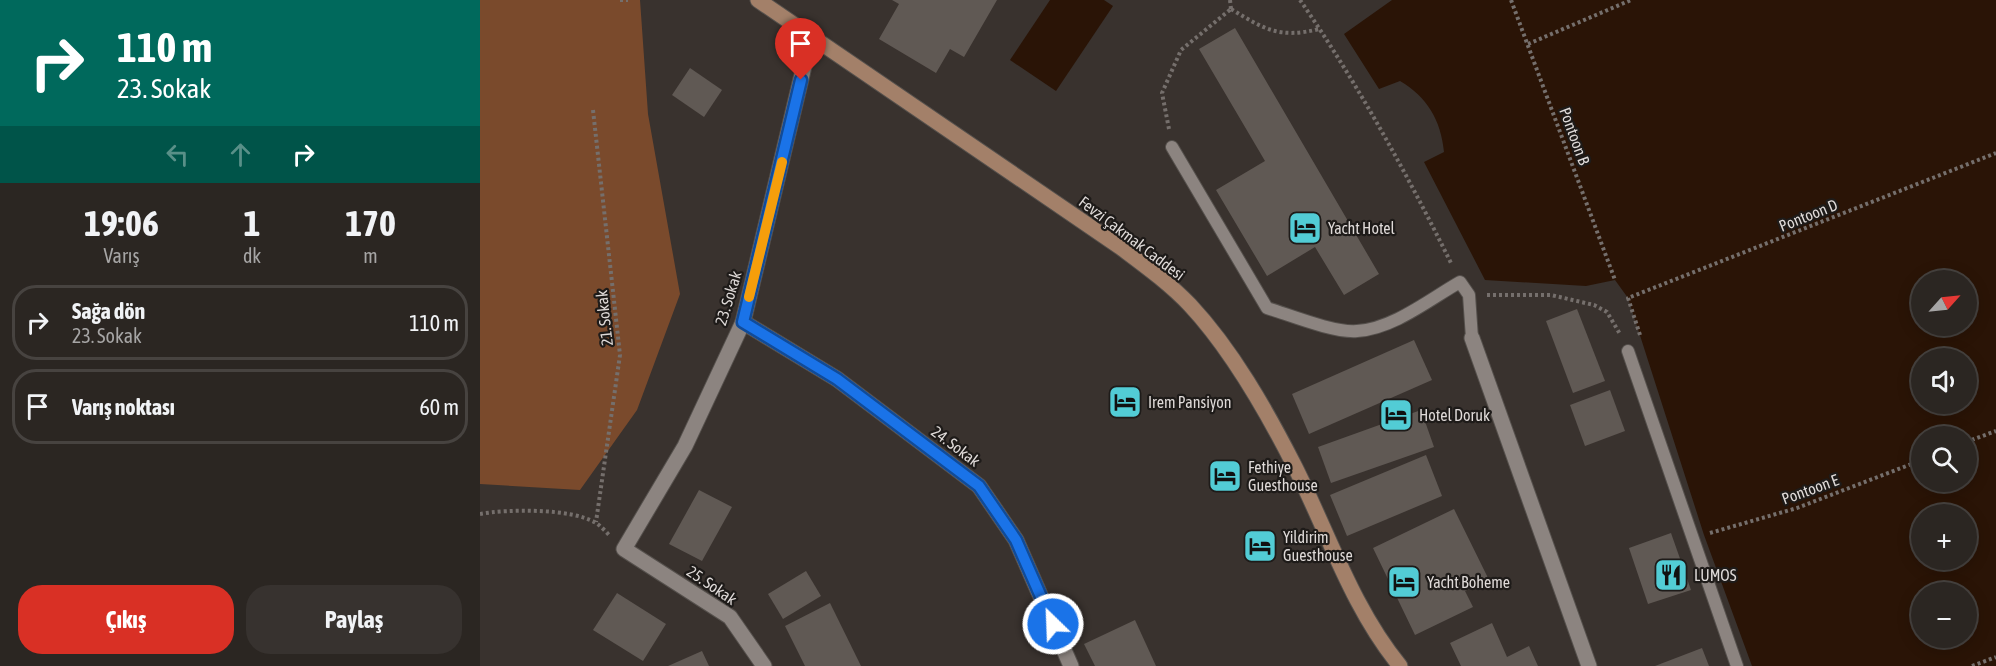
<!DOCTYPE html>
<html lang="tr">
<meta charset="utf-8">
<style>
body{margin:0;font-family:"Asap Condensed",sans-serif;background:#37322f;color:#f1f3f6;height:100vh;display:flex;flex-direction:column;font-size:22px;white-space:nowrap}
*{box-sizing:border-box;margin:0}
p{font-size:20px;color:#a6a5a5}
.icon{flex:none;width:33px;height:33px;fill:none;stroke:currentColor;stroke-width:2;stroke-linecap:round;stroke-linejoin:round}
.map{position:relative;flex:1;overflow:hidden}
.side{display:flex;flex-direction:column;background:#2b2622;width:480px}
.side>*{flex:none}
.guide{background:#00695c;color:#fff;overflow:hidden}
.needle{width:39px;rotate:63deg}
.fabs{position:absolute;left:1431px;top:270px;display:grid;gap:12px}
.fabs a{display:grid;place-items:center;width:66px;height:66px;border-radius:50%;background:#2b2622;box-shadow:0 3px 15px #0003,0 0 0 2px #474340;font-size:30px}
.pin{position:absolute;display:grid;place-items:center;width:51px;height:51px;color:#fff;margin:-62px -26px;border-radius:50% 50% 50% 0;rotate:-45deg;box-shadow:0 0 6px #0007}
.pin .icon{rotate:45deg}
.me{position:absolute;width:66px;margin:-33px;rotate:336deg;stroke-linejoin:round;filter:drop-shadow(0 0 4px #0008)}
.turn{display:flex;align-items:center;gap:21px;height:126px;padding:0 18px;font-size:27px}
.turn .icon{width:78px;height:78px;stroke-width:2.5}
.turn b{display:block;font-size:42px;line-height:51px}
.lanes{display:flex;align-items:center;height:57px;padding:0 18px;background:#0003;justify-content:center;gap:30px;direction:ltr}
.lanes .off{opacity:.35}
.eta{display:flex;justify-content:space-evenly;align-items:center;height:102px;text-align:center}
.eta b{font-size:36px;font-weight:700;line-height:42px}
.action{display:flex;gap:12px;margin-top:auto;padding:12px 18px}
.action a{flex:1;height:69px;border-radius:24px;background:#d93025;color:#fff;font-size:24px;font-weight:700;line-height:69px;text-align:center}
.action a+a{background:#37322f;color:#f1f3f6}
ul{padding:0;list-style:none}
li{display:flex;align-items:center;gap:18px;height:75px;margin:0 12px 9px;padding:0 6px;border:3px solid #474340;border-radius:24px}
li div{flex:1}
li b{display:block;font-size:22px}
li em{font-style:normal}
main{display:flex;flex:1;min-height:0}
.map>svg:first-child{display:block}
.green{fill:#7a4a2c}
.water{fill:#2a1406;fill-rule:evenodd}
.building{fill:#605954}
.lines{fill:none;stroke-linecap:round;stroke-linejoin:round}
.lane-casing{stroke:#55504c;stroke-width:14}
.street-casing{stroke:#55504c;stroke-width:17}
.secondary-casing{stroke:#55504c;stroke-width:17}
.path{stroke:#756f6c;stroke-width:4;stroke-dasharray:3 3;stroke-linecap:butt}
.lane{stroke:#8c8480;stroke-width:12}
.street{stroke:#8c8480;stroke-width:15}
.secondary{stroke:#a38069;stroke-width:15}
.route-casing{stroke:#114b97;stroke-width:15}
.route{stroke:#1a73e8;stroke-width:10}
.slow{stroke:#f59e0b;stroke-width:10}
.labels{text-anchor:middle;dominant-baseline:central;stroke-width:4.5;stroke-linejoin:round;paint-order:stroke}
.street-label{font-size:16px;fill:#dfdad8;stroke:#1e1b19}
.poi-label{font-size:16px;fill:#dfdad8;stroke:#1e1b19;text-anchor:start}
</style>
<main>
<section class="side">
<div class="guide">
<div class="turn"><svg class="icon" aria-label="right" viewBox="0 0 24 24"><path d="M7 20v-9h11M14 6l5 5-5 5"/></svg><div><b>110 m</b>23. Sokak</div></div>
<div class="lanes"><svg class="icon off" aria-label="left" viewBox="0 0 24 24"><path d="M17 20v-9H6M10 6l-5 5 5 5"/></svg><svg class="icon off" aria-label="ahead" viewBox="0 0 24 24"><path d="M12 20V5M6 11l6-6 6 6"/></svg><svg class="icon" aria-label="right" viewBox="0 0 24 24"><path d="M7 20v-9h11M14 6l5 5-5 5"/></svg></div>
</div>
<div class="eta">
<div><b>19:06</b><p>Varış</p></div>
<div><b>1</b><p>dk</p></div>
<div><b>170</b><p>m</p></div>
</div>
<ul>
<li><svg class="icon" aria-label="right" viewBox="0 0 24 24"><path d="M7 20v-9h11M14 6l5 5-5 5"/></svg><div><b>Sağa dön</b><p>23. Sokak</p></div><em>110 m</em></li>
<li><svg class="icon" aria-label="arrive" viewBox="0 0 24 24"><path d="M6 21V4h12l-3 4 3 4H6"/></svg><div><b>Varış noktası</b></div><em>60 m</em></li>
</ul>
<div class="action"><a>Çıkış</a><a>Paylaş</a></div>
</section>
<div class="map">
<svg width="1516" height="666" viewBox="0 0 1516 666">
<rect width="100%" height="100%" fill="#39322e"/>
<polygon class="green" points="0,0 160,0 168,114 200,294 157,410 100,490 0,484"/>
<g class="water">
<polygon points="570,0 624,0 633,6 576,91 530,60"/>
<path d="M912,0H1516V666H1272L1224,535L1148,298L1135,280L1106,286L1005,280L944,162L964,152C961,120 947,97 920,81L899,89L864,34ZM1442,280H1486V326H1442ZM1442,358H1486V404H1442ZM1486,436V482H1442V436ZM1442,514H1486V560H1442ZM1442,592H1486V638H1442Z"/>
</g>
<g class="building">
<polygon points="412,0 517,0 484,57 470,49 456,73 399,39 419,4"/>
<polygon points="755,28 899,274 864,295 835,247 787,276 736,190 785,161 719,49"/>
<polygon points="210,68 242,90 224,117 192,95"/>
<polygon points="1097,309 1125,381 1093,393 1066,321"/>
<polygon points="934,340 952,380 829,434 812,394"/>
<polygon points="1130,390 1145,431 1105,446 1090,405"/>
<polygon points="941,410 954,447 851,483 838,447"/>
<polygon points="946,455 962,496 867,536 850,495"/>
<polygon points="219,490 252,507 222,561 189,544"/>
<polygon points="974,509 1009,580 985,591 993,607 935,635 893,548"/>
<polygon points="1191,533 1211,590 1168,604 1149,548"/>
<polygon points="326,571 341,596 303,619 288,594"/>
<polygon points="137,593 186,624 163,661 113,630"/>
<polygon points="350,603 381,666 325,666 305,626"/>
<polygon points="655,620 676,666 615,666 604,644"/>
<polygon points="1012,623 1027,657 1049,646 1058,666 981,666 970,643"/>
<polygon points="1222,648 1229,666 1175,666"/>
<polygon points="222,651 229,666 188,666"/>
</g>
<g class="lines">
<defs>
<g id="lane">
<path d="M692,147L787,308C810,315 854,333 877,331C913,329 950,299 980,282L989,295L992,338"/>
<polyline points="1148,351 1257,666"/>
</g>
<g id="street">
<polyline points="263,322 357,379 499,486 536,540 591,666"/>
<polyline points="992,338 1109,666"/>
<polyline points="284,666 250,617 144,549 205,446 263,322 331,37"/>
</g>
<path id="secondary" d="M278,0L640,247C664,265 689,283 710,305C752,350 786,410 814,465C848,532 872,608 920,666"/>
</defs>
<use href="#lane" class="lane-casing"/>
<use href="#street" class="street-casing"/>
<use href="#secondary" class="secondary-casing"/>
<g class="path">
<polyline points="140,0 148,0"/>
<polyline points="750,0 751,9"/>
<path d="M820,0C878,84 927,174 972,265"/>
<polyline points="1031,0 1135,280"/>
<path d="M751,9C784,29 799,39 839,29"/>
<polyline points="1048,44 1151,0"/>
<polyline points="113,110 140,355 116,522"/>
<polyline points="689,129 682,93 701,50 751,9"/>
<polyline points="1007,295 1071,295 1114,305 1127,312 1140,334"/>
<polyline points="1160,335 1148,298 1516,153"/>
<polyline points="1486,442 1516,431"/>
<path d="M0,514C27,509 92,508 116,523C121,526 126,532 130,536"/>
<polyline points="1230,533 1317,508 1442,460"/>
<polyline points="1492,666 1516,657"/>
</g>
<use href="#lane" class="lane"/>
<use href="#street" class="street"/>
<use href="#secondary" class="secondary"/>
</g>
<g class="lines">
<defs>
<polyline id="route" points="321,80 263,322 357,379 499,486 536,540 573,624"/>
</defs>
<use href="#route" class="route-casing"/>
<use href="#route" class="route"/>
<polyline class="slow" points="269,297 302,162"/>
</g>
<defs>
<symbol id="hotel-square" viewBox="-11 -11 22 22"><rect x="-9" y="-9" width="18" height="18" rx="4" fill="#52ccd5" stroke="#1e1b19"/><path d="M-6-4.5h1.5V1H6V5H4.5V3h-9V5H-6ZM-4 0a1.8 1.8 0 1 1 3.6 0ZM.5 0V-2.5h3Q6-2.5 6 0Z" fill="#111"/></symbol>
<symbol id="restaurant-square" viewBox="-11 -11 22 22"><rect x="-9" y="-9" width="18" height="18" rx="4" fill="#52ccd5" stroke="#1e1b19"/><path d="M-5-6h1v4h1v-4h1v4h1v-4h1v5L-1.5 .5V6h-2V.5L-5-1ZM5-6V6H3V1.5H1.5Q1.5-4 5-6Z" fill="#111"/></symbol>
</defs>
<g fill-rule="evenodd">
<use href="#hotel-square" x="806" y="209" width="38" height="38"/>
<use href="#hotel-square" x="626" y="383" width="38" height="38"/>
<use href="#hotel-square" x="897" y="396" width="38" height="38"/>
<use href="#hotel-square" x="726" y="457" width="38" height="38"/>
<use href="#hotel-square" x="761" y="527" width="38" height="38"/>
<use href="#restaurant-square" x="1172" y="556" width="38" height="38"/>
<use href="#hotel-square" x="905" y="563" width="38" height="38"/>
</g>
<g class="labels">
<g class="street-label">
<text transform="translate(1095 136) rotate(70)">Pontoon B</text>
<text transform="translate(1328 215) rotate(-22)">Pontoon D</text>
<text transform="translate(652 238) rotate(37)">Fevzi Çakmak Caddesi</text>
<text transform="translate(248 298) rotate(-73)">23. Sokak</text>
<text transform="translate(124 318) rotate(-96)">21. Sokak</text>
<text transform="translate(476 446) rotate(37)">24. Sokak</text>
<text transform="translate(1330 489) rotate(-20)">Pontoon E</text>
<text transform="translate(232 585) rotate(34)">25. Sokak</text>
</g>
<g class="poi-label">
<text x="848" y="228">Yacht Hotel</text>
<text x="668" y="402">Irem Pansiyon</text>
<text x="939" y="415">Hotel Doruk</text>
<text x="768" y="467">Fethiye<tspan x="768" dy="18">Guesthouse</tspan></text>
<text x="803" y="537">Yildirim<tspan x="803" dy="18">Guesthouse</tspan></text>
<text x="1214" y="575">LUMOS</text>
<text x="947" y="582">Yacht Boheme</text>
</g>
</g>
</svg>
<div class="fabs">
<a><svg class="needle" viewBox="-14 -14 28 28"><path d="M0-13l5 13h-10z" fill="#e53935"/><path d="M0 13l5-13h-10z" fill="#a6a5a5"/></svg></a>
<a><svg class="icon" aria-label="sound" viewBox="0 0 24 24"><path d="M4 9h4l5-4v14l-5-4H4zM17 9q2 3 0 6"/></svg></a>
<a><svg class="icon" aria-label="search" viewBox="0 0 24 24"><circle cx="10" cy="10" r="6"/><path d="M15 15l6 6"/></svg></a>
<a>+</a>
<a>−</a>
</div>
<div class="pin" style="left:321px;top:80px;background:#d93025"><svg class="icon" aria-label="arrive" viewBox="0 0 24 24"><path d="M6 21V4h12l-3 4 3 4H6"/></svg></div>
<svg class="me" style="left:573px;top:624px" viewBox="-20 -20 40 40"><circle r="17" fill="#1a73e8" stroke="#fff" stroke-width="3"/><path d="M0-11L8 9 0 5-8 9z" fill="#fff"/></svg>
</div>
</main>
